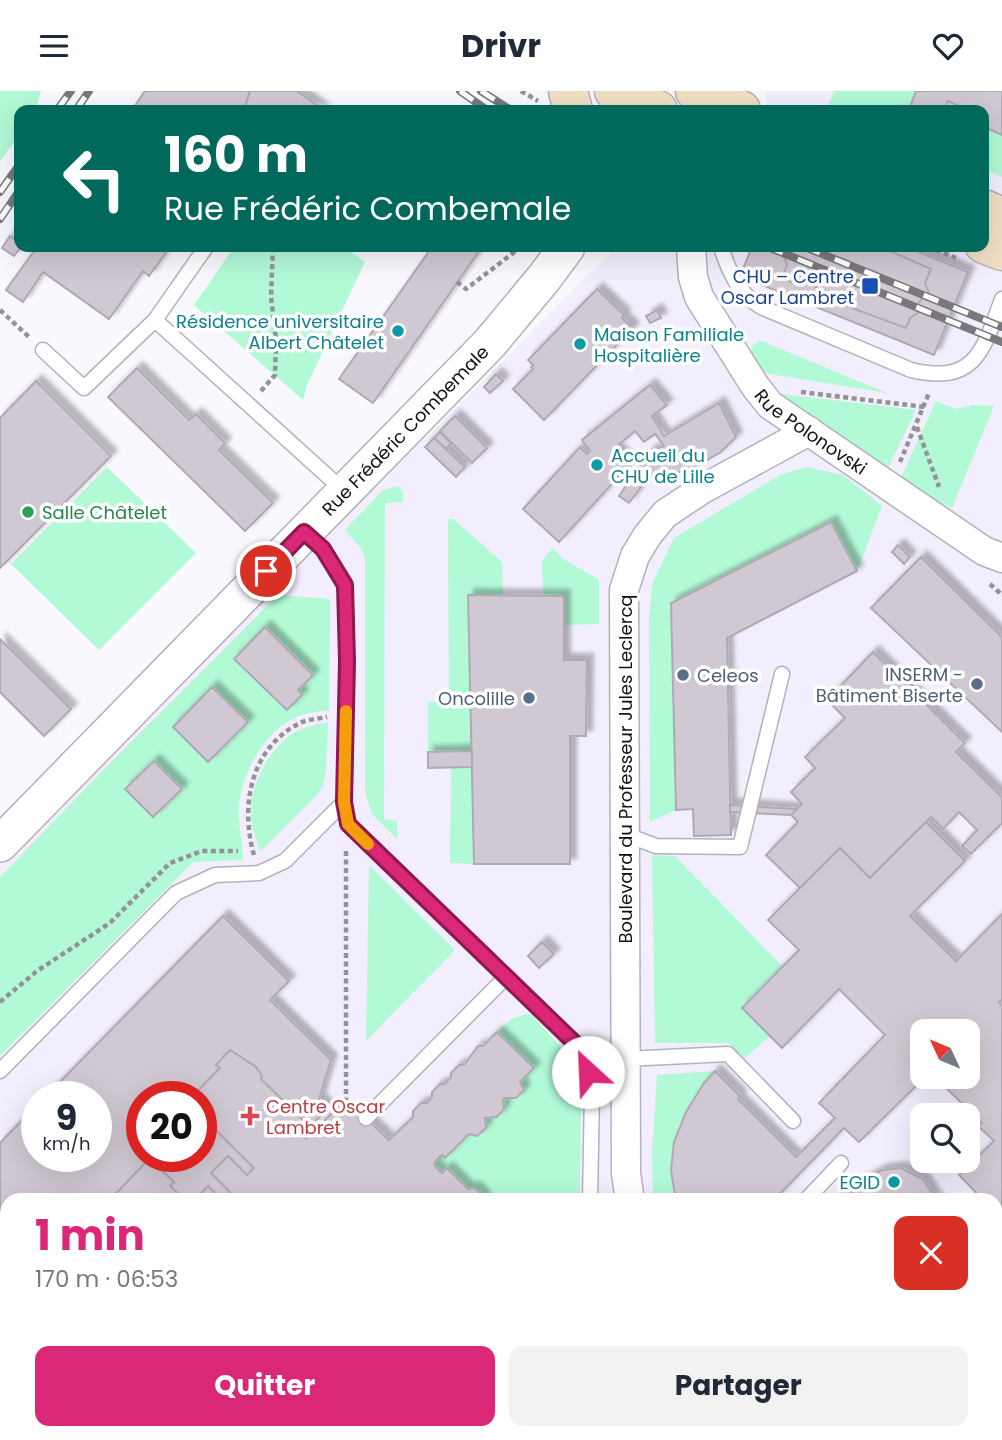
<!DOCTYPE html>
<html lang="fr">
<meta charset="utf-8">
<style>
body{margin:0;font-family:Poppins,sans-serif;background:#f2f2f3;color:#1f2937;height:100vh;display:flex;flex-direction:column;font-size:26px;white-space:nowrap}
*{box-sizing:border-box;margin:0}
p{font-size:23px;color:#747a83}
.icon{flex:none;width:38px;height:38px;fill:none;stroke:currentColor;stroke-width:2;stroke-linecap:round;stroke-linejoin:round}
.map{position:relative;flex:1;overflow:hidden}
.details{position:absolute;left:0px;top:1102px;width:1003px;height:247px;display:flex;flex-direction:column;background:#fff;border-radius:21px 21px 0 0;box-shadow:0 7px 28px #0002}
.details>*{flex:none}
.top-card{position:absolute;left:14px;top:14px;width:975px;height:147px;border-radius:14px;box-shadow:0 7px 28px #0002;background:#00695c;color:#fff;overflow:hidden}
.needle{width:46px;rotate:314deg}
.tools{position:absolute;left:910px;top:928px;display:grid;gap:14px}
.tools a{display:grid;place-items:center;width:70px;height:70px;border-radius:14px;background:#fff;box-shadow:0 7px 28px #0002;font-size:35px}
.speed{position:absolute;left:21px;top:990px;display:flex;gap:14px;font-size:35px;font-weight:700;text-align:center}
.speed>*{display:grid;place-content:center;width:91px;height:91px;border-radius:50%;background:#fff;box-shadow:0 7px 28px #0002;line-height:1}
.speed small{font-size:18px;font-weight:400}
.speed .limit{border:10px solid #d22;background:#fff;color:#111}
.pin{position:absolute;display:grid;place-items:center;width:60px;height:60px;color:#fff;margin:-30px;border:4px solid #fff;border-radius:50%;box-shadow:0 2px 7px #0007}
.me{position:absolute;width:77px;margin:-38px;rotate:335deg;stroke-linejoin:round;filter:drop-shadow(0 0 5px #0008)}
.turn{display:flex;align-items:center;gap:24px;height:147px;padding:0 35px;font-size:32px}
.turn .icon{width:91px;height:91px;stroke-width:2.5}
.turn b{display:block;font-size:49px;line-height:60px}
.round{display:grid;place-items:center;flex:none;width:74px;height:74px;border-radius:14px;background:#f2f2f3}
.overview{display:flex;align-items:center;justify-content:space-between;height:119px;padding:0 35px}
h1{font-size:42px;font-weight:700;line-height:52px;color:#db2777}
.primary-button{display:flex;gap:14px;margin-top:auto;padding:14px 35px}
.primary-button a{flex:1;height:80px;border-radius:14px;background:#db2777;color:#fff;font-size:28px;font-weight:700;line-height:80px;text-align:center}
.primary-button a+a{background:#f2f2f3;color:#1f2937}
header{display:flex;justify-content:space-between;align-items:center;height:91px;padding:0 35px;background:#fff;font-size:32px;font-weight:700}
.map>svg:first-child{display:block}
.built{fill:#f2eefd;fill-rule:evenodd}
.green{fill:#b2f9d6}
.building{fill:#d0c8d2;stroke:#b0a9b2;stroke-width:2;filter:url(#shadow)}
.lines{fill:none;stroke-linecap:round;stroke-linejoin:round}
.service-casing{stroke:#b3b1bb;stroke-width:17}
.minor-casing{stroke:#b3b1bb;stroke-width:31}
.tertiary-casing{stroke:#b3b1bb;stroke-width:38}
.secondary-casing{stroke:#b3b1bb;stroke-width:41}
.path{stroke:#939297;stroke-width:4.5;stroke-dasharray:5 3.5;stroke-linecap:butt}
.service{stroke:#fff;stroke-width:14}
.minor{stroke:#fff;stroke-width:28}
.tertiary{stroke:#fff;stroke-width:35}
.secondary{stroke:#f0dfc5;stroke-width:38}
.rail-casing{stroke:#79777d;stroke-width:8}
.rail{stroke:#fff;stroke-width:5;stroke-dasharray:16;stroke-linecap:butt}
.route-casing{stroke:#8e194d;stroke-width:18}
.route{stroke:#db2777;stroke-width:12}
.slow{stroke:#f59e0b;stroke-width:12}
.transit-dot{fill:#1a4fb4;stroke:#fff;stroke-width:2.5}
.culture-dot{fill:#0f9aa8;stroke:#fff;stroke-width:2.5}
.leisure-dot{fill:#2e9e5b;stroke:#fff;stroke-width:2.5}
.service-dot{fill:#5c6f8a;stroke:#fff;stroke-width:2.5}
.health-dot{fill:#e0444e;stroke:#fff;stroke-width:2.5}
.labels{text-anchor:middle;dominant-baseline:central;stroke-width:7;stroke-linejoin:round;paint-order:stroke}
.transit-label{font-size:18px;fill:#164399;stroke:#fff;text-anchor:end}
.culture-label{font-size:18px;fill:#0d838f;stroke:#fff;text-anchor:end}
.street-label{font-size:18px;fill:#121115;stroke:#fff}
.leisure-label{font-size:18px;fill:#27864d;stroke:#fff;text-anchor:start}
.service-label{font-size:18px;fill:#4e5e75;stroke:#fff;text-anchor:end}
.health-label{font-size:18px;fill:#be3a42;stroke:#fff;text-anchor:start}
</style>
<header><svg class="icon" aria-label="menu" viewBox="0 0 24 24"><path d="M4 6h16M4 12h16M4 18h16"/></svg>Drivr<svg class="icon" aria-label="heart" viewBox="0 0 24 24"><path d="M12 20l-8-8c-3-5 5-10 8-4 3-6 11-1 8 4z"/></svg></header>
<div class="map">
<svg width="1002" height="1349" viewBox="0 0 1002 1349">
<defs>
<filter id="shadow"><feDropShadow dx="6" dy="-6" stdDeviation="2" flood-color="#0004"/></filter>
</defs>
<rect width="100%" height="100%" fill="#faf8ff"/>
<path class="built" d="M765,0H1002V1349H0V753L344,400L425,348L616,156H984V19H768ZM922,940H968V985H922ZM37,1006H96V1066H37ZM142,1006H201V1066H142ZM922,1024H968V1069H922ZM7,1110H996V1342H7Z"/>
<g class="green">
<polygon points="0,0 41,0 36,19 19,19 19,44 0,71"/>
<polygon points="834,0 916,0 909,19 839,19 828,15"/>
<polygon points="984,36 1002,44 1002,86 984,78"/>
<polygon points="234,156 344,156 365,171 307,294 303,309 194,214"/>
<polygon points="759,249 887,302 758,281 749,267 753,254"/>
<polygon points="774,302 916,319 886,381"/>
<polygon points="936,310 956,318 972,314 994,315 952,417 899,391"/>
<polygon points="107,376 196,462 99,559 11,473"/>
<polygon points="806,376 843,384 882,415 857,480 831,431 671,512 676,719 650,731 649,524 653,491 674,447 780,384"/>
<polygon points="398,395 403,401 403,411 385,412 384,728 397,730 397,748 372,723 365,701 365,468 361,457 345,439 383,399"/>
<polygon points="448,428 453,428 502,471 503,504 472,660 428,661 428,611 449,611"/>
<polygon points="553,457 562,467 599,489 599,533 564,534 564,505 543,505 542,470"/>
<path d="M278,504L330,508L329,619C319,621 306,621 297,626C265,640 243,679 239,714C237,733 243,750 243,769L193,771L0,965V786L113,669Z"/>
<path d="M328,631L326,679L323,695L316,705L260,761C257,752 254,743 252,734C247,703 263,666 288,646C299,637 314,634 328,631Z"/>
<polygon points="472,676 474,773 450,772 451,677"/>
<polygon points="652,764 675,765 783,876 742,917 770,945 745,967 728,952 655,952"/>
<polygon points="369,774 455,859 366,950"/>
<polygon points="526,923 532,924 567,963 581,1007 580,1109 484,1109 475,1097 468,1098 448,1077 442,1082 435,1075 435,1071 442,1064 445,1067 469,1043 478,1045 486,1037 485,1027 497,1026 504,1018 503,1009 516,1007 524,999 520,991 534,977 497,941 511,928"/>
<path d="M715,980C691,1005 668,1045 671,1082C672,1091 674,1100 676,1109L653,1110L652,1061L657,984Z"/>
<polygon points="550,1342 561,1346 567,1342 600,1342 593,1349 543,1349"/>
</g>
<g class="building">
<polygon points="145,0 250,0 244,19 132,19"/>
<polygon points="250,0 297,0 323,19 244,19"/>
<polygon points="916,0 1002,0 1002,44 984,36 984,19 967,19 948,10 944,19 909,19"/>
<polygon points="10,145 19,152 21,156 14,165 2,157"/>
<polygon points="37,156 170,156 149,185 143,180 109,228 43,181 23,211 6,199"/>
<polygon points="432,156 482,156 373,312 339,288"/>
<polygon points="752,156 906,156 968,181 934,264 740,185"/>
<polygon points="787,156 881,156 931,178 925,192 930,205 921,202 923,206 917,214 926,217 910,227 906,237 838,212 840,206 799,189 796,193 782,187 787,174 782,160 790,163 786,158"/>
<polygon points="597,198 624,224 622,227 633,237 544,329 513,298 533,278 531,276 533,274 528,269"/>
<polygon points="657,219 661,227 650,232 646,225"/>
<polygon points="137,277 189,329 196,323 225,352 219,359 273,412 245,440 108,306"/>
<polygon points="496,283 503,290 490,302 484,296"/>
<polygon points="36,290 111,365 0,477 0,327"/>
<polygon points="650,294 667,314 652,325 664,345 719,312 736,346 721,361 695,376 676,382 650,384 629,412 619,405 652,358 655,361 664,355 655,343 644,351 635,340 615,357 631,372 559,451 523,418 580,356 587,363 590,360 582,349"/>
<polygon points="455,325 487,357 472,372 440,340"/>
<polygon points="440,341 451,352 446,358 434,347"/>
<polygon points="434,347 465,376 456,386 425,356"/>
<polygon points="831,431 857,480 727,547 731,744 694,745 693,718 676,719 671,512"/>
<polygon points="898,454 910,466 904,473 892,461"/>
<polygon points="921,466 1002,546 1002,641 871,517"/>
<polygon points="468,504 564,505 564,569 587,569 586,645 570,645 570,773 474,773"/>
<polygon points="265,536 313,584 298,599 302,604 287,619 234,568"/>
<polygon points="0,548 71,618 44,645 0,601"/>
<polygon points="873,561 965,652 956,661 1002,706 1002,732 971,763 962,755 977,739 959,721 943,738 931,726 870,787 840,757 800,797 766,764 798,731 791,724 802,713 791,701 815,677 805,666 845,627 827,609"/>
<polygon points="212,596 248,631 208,671 173,636"/>
<polygon points="472,660 472,676 428,677 428,661"/>
<polygon points="154,670 182,698 153,726 125,698"/>
<polygon points="730,714 797,718 791,724 730,721"/>
<polygon points="926,731 965,770 910,825 956,870 1002,823 1002,908 999,911 1002,915 1002,1128 996,1122 996,1110 984,1110 959,1084 994,1050 978,1035 982,1032 940,991 937,994 927,985 968,985 968,940 922,940 922,985 926,985 859,1051 844,1037 773,1110 676,1110 671,1079 674,1051 686,1021 704,992 715,980 740,1005 738,1008 796,1066 835,1027 819,1012 885,944 839,898 782,957 742,917 799,859 768,829 840,757 870,787"/>
<polygon points="223,825 289,890 270,909 331,969 319,1008 328,1017 310,1036 261,988 256,976 230,959 216,974 220,977 192,1006 142,1006 142,1066 201,1066 201,1031 214,1037 254,1077 247,1084 228,1065 211,1082 230,1101 222,1109 208,1095 194,1110 186,1110 170,1095 174,1091 149,1068 109,1110 7,1110 7,1165 0,1158 0,1052 37,1014 37,1066 96,1066 96,1006 45,1006"/>
<polygon points="542,851 554,863 539,877 528,865"/>
<polygon points="497,941 534,977 520,991 524,999 516,1007 505,1007 503,1009 504,1018 497,1026 485,1027 486,1037 477,1045 469,1043 445,1067 442,1064 435,1071 435,1075 442,1082 447,1077 468,1098 475,1097 484,1106 484,1110 407,1110 403,1105 398,1110 194,1110 208,1095 222,1109 230,1101 211,1082 228,1065 247,1084 254,1077 214,1037 201,1031 201,1006 192,1006 220,977 216,974 230,959 256,976 262,985 261,988 310,1036 302,1044 306,1048 333,1021 360,1021 389,1049 413,1026 413,1020 421,1012 427,1012 432,1006 432,1001 440,993 445,993 451,986 451,982 459,974 464,974 478,955 483,955"/>
<polygon points="149,1068 174,1091 170,1095 186,1110 109,1110"/>
<polygon points="901,1077 923,1088 937,1110 834,1110 845,1099 852,1106 856,1097 865,1088 882,1079"/>
<polygon points="1002,1149 1002,1349 846,1349 846,1344 849,1344 850,1342 996,1342 996,1155"/>
<polygon points="7,1250 7,1342 171,1342 165,1349 0,1349 0,1258"/>
<polygon points="185,1342 484,1342 477,1349 179,1349"/>
<polygon points="501,1342 512,1342 519,1349 494,1349"/>
</g>
<g class="lines">
<defs>
<g id="service">
<polyline points="206,156 155,229 344,400"/>
<path d="M721,156C729,181 738,202 761,216L911,279C974,294 983,261 1002,208"/>
<polyline points="43,259 84,297 155,229"/>
<polyline points="344,711 348,733 506,886 366,1027"/>
<polyline points="624,743 656,755 740,756 782,583"/>
<polyline points="506,886 584,961 592,1001 590,1110"/>
<polyline points="625,968 728,963 793,1030"/>
<polyline points="0,980 176,802 215,784 259,782 285,770 344,711 347,570 345,494 323,458 304,441"/>
<polyline points="805,1110 841,1072"/>
</g>
<g id="minor">
<path id="s1" d="M691,156L693,186L699,206L755,295L770,314L984,460L1002,467"/>
<polyline points="630,1110 626,1082 624,499 635,465 647,445 665,423 701,399 809,340"/>
<polyline points="730,1342 733,1349"/>
</g>
<g id="tertiary">
<path id="s2" d="M0,753L490,252L544,187L567,156"/>
</g>
<g id="secondary">
<polyline points="568,0 573,19"/>
<polyline points="614,0 658,19"/>
<polyline points="695,0 741,19"/>
<polyline points="984,118 1002,126"/>
<polyline points="984,153 1002,160"/>
</g>
</defs>
<use href="#service" class="service-casing"/>
<use href="#minor" class="minor-casing"/>
<use href="#tertiary" class="tertiary-casing"/>
<use href="#secondary" class="secondary-casing"/>
<g class="path">
<polyline points="521,0 538,10"/>
<polyline points="799,19 800,17"/>
<polyline points="928,156 956,167"/>
<polyline points="457,191 466,198 521,156"/>
<polyline points="0,219 30,247"/>
<polyline points="261,300 275,284 276,249 271,206 273,156"/>
<polyline points="801,301 925,316"/>
<polyline points="917,336 939,396"/>
<polyline points="900,371 929,302"/>
<polyline points="990,493 1002,504"/>
<path d="M254,764C240,715 250,657 300,632C308,628 318,628 327,626"/>
<polyline points="0,911 37,880 110,832 170,772 202,760 238,760"/>
<polyline points="346,1020 346,759"/>
<polyline points="996,1286 1002,1286"/>
<polyline points="677,1342 680,1349"/>
<polyline points="558,1349 562,1342"/>
</g>
<use href="#service" class="service"/>
<use href="#minor" class="minor"/>
<use href="#tertiary" class="tertiary"/>
<use href="#secondary" class="secondary"/>
<defs>
<g id="rail">
<polyline points="460,0 487,19"/>
<polyline points="481,0 511,19"/>
<polyline points="57,19 71,0"/>
<polyline points="76,19 89,0"/>
<polyline points="0,101 19,74"/>
<polyline points="0,128 19,100"/>
<polyline points="768,156 1002,251"/>
<polyline points="805,156 1002,236"/>
</g>
</defs>
<use href="#rail" class="rail-casing"/>
<use href="#rail" class="rail"/>
</g>
<g class="lines">
<defs>
<polyline id="route" points="266,480 304,441 323,458 345,494 347,570 344,711 348,733 584,961 588,981"/>
</defs>
<use href="#route" class="route-casing"/>
<use href="#route" class="route"/>
<polyline class="slow" points="346,620 344,711 348,733 368,753"/>
</g>
<rect class="transit-dot" x="861" y="186" width="18" height="18" rx="3.5"/>
<g class="culture-dot">
<circle cx="398" cy="240" r="7"/>
<circle cx="580" cy="253" r="7"/>
<circle cx="597" cy="374" r="7"/>
<circle cx="894" cy="1091" r="7"/>
</g>
<circle class="leisure-dot" cx="28" cy="421" r="7"/>
<g class="service-dot">
<circle cx="683" cy="584" r="7"/>
<circle cx="977" cy="593" r="7"/>
<circle cx="529" cy="607" r="7"/>
</g>
<path class="health-dot" d="M246.5 1014.5h7v7h7v7h-7v7h-7v-7h-7v-7h7z"/>
<g class="labels">
<g class="transit-label">
<text x="854" y="185">CHU – Centre<tspan x="854" dy="21">Oscar Lambret</tspan></text>
</g>
<g class="culture-label">
<text x="384" y="230">Résidence universitaire<tspan x="384" dy="21">Albert Châtelet</tspan></text>
<text x="594" y="243" text-anchor="start">Maison Familiale<tspan x="594" dy="21">Hospitalière</tspan></text>
<text x="611" y="364" text-anchor="start">Accueil du<tspan x="611" dy="21">CHU de Lille</tspan></text>
<text x="880" y="1091">EGID</text>
</g>
<g class="street-label">
<text stroke="none"><textPath href="#s2" startOffset="579">Rue Frédéric Combemale</textPath></text>
<text stroke="none"><textPath href="#s1" startOffset="229">Rue Polonovski</textPath></text>
<text transform="translate(625 678) rotate(-90)">Boulevard du Professeur Jules Leclercq</text>
</g>
<g class="leisure-label">
<text x="42" y="421">Salle Châtelet</text>
</g>
<g class="service-label">
<text x="963" y="583">INSERM -<tspan x="963" dy="21">Bâtiment Biserte</tspan></text>
<text x="697" y="584" text-anchor="start">Celeos</text>
<text x="515" y="607">Oncolille</text>
</g>
<g class="health-label">
<text x="266" y="1015">Centre Oscar<tspan x="266" dy="21">Lambret</tspan></text>
</g>
</g>
</svg>
<div class="tools">
<a><svg class="needle" viewBox="-14 -14 28 28"><path d="M0-13l5 13h-10z" fill="#e53935"/><path d="M0 13l5-13h-10z" fill="#747a83"/></svg></a>
<a><svg class="icon" aria-label="search" viewBox="0 0 24 24"><circle cx="10" cy="10" r="6"/><path d="M15 15l6 6"/></svg></a>
</div>
<div class="speed"><div>9<small>km/h</small></div><div class="limit">20</div></div>
<div class="pin" style="left:266px;top:480px;background:#d93025"><svg class="icon" aria-label="arrive" viewBox="0 0 24 24"><path d="M6 21V4h12l-3 4 3 4H6"/></svg></div>
<svg class="me" style="left:588px;top:981px" viewBox="-20 -20 40 40"><circle r="19" fill="#fff"/><path d="M0-13L10 11 0 6-10 11z" fill="#db2777"/></svg>
<div class="top-card">
<div class="turn"><svg class="icon" aria-label="left" viewBox="0 0 24 24"><path d="M17 20v-9H6M10 6l-5 5 5 5"/></svg><div><b>160 m</b>Rue Frédéric Combemale</div></div>
</div>
<section class="details">
<div class="overview"><div><h1>1 min</h1><p>170 m · 06:53</p></div><a class="round" style="background:#d93025;color:#fff"><svg class="icon" aria-label="close" viewBox="0 0 24 24"><path d="M6 6l12 12M18 6L6 18"/></svg></a></div>
<div class="primary-button"><a>Quitter</a><a>Partager</a></div>
</section>
</div>
